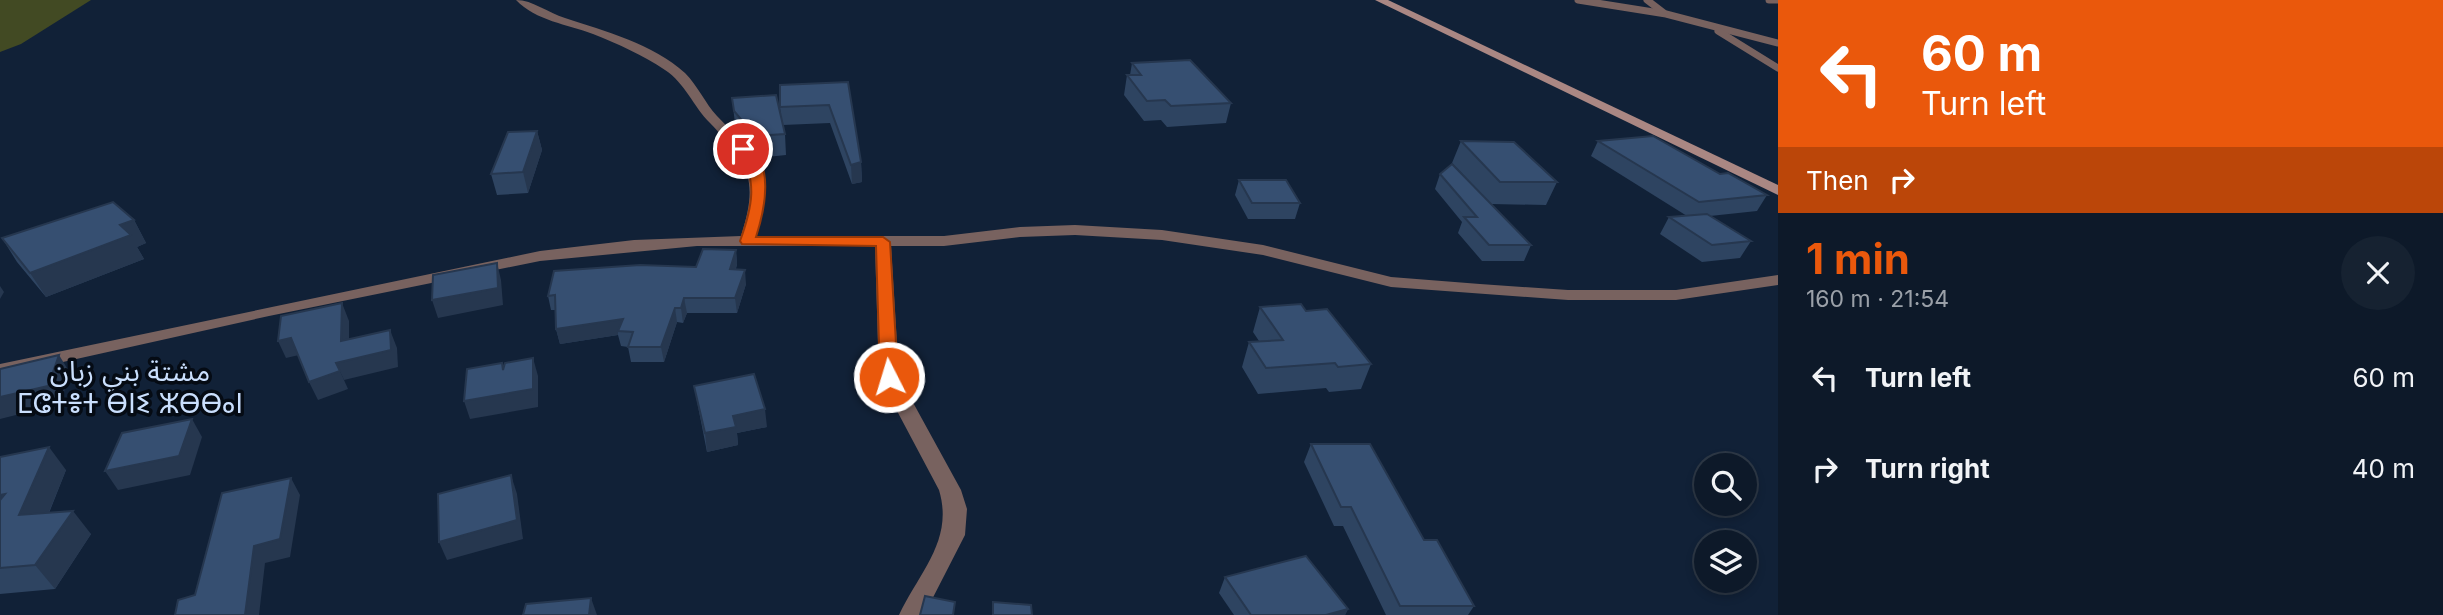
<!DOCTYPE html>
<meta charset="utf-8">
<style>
body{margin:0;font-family:Inter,"Noto Sans Arabic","Noto Sans Tifinagh",sans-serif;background:#162231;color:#f1f3f6;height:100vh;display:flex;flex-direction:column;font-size:26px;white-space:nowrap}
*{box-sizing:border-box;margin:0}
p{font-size:23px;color:#9aa0a8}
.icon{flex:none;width:38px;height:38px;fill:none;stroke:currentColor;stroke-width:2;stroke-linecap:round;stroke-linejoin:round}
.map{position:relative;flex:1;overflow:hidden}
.panel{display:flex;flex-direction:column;background:#0d1929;width:665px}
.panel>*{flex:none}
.hud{background:#ea580c;color:#fff;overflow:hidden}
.tools{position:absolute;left:1694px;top:453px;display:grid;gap:14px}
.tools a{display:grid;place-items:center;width:63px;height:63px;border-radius:50%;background:#0d1929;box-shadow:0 4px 10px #0003,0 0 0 2px #2d3846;font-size:35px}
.pin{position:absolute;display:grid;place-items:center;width:60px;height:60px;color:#fff;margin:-30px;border:4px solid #fff;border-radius:50%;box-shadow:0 2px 7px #0007}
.me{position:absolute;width:77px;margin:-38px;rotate:355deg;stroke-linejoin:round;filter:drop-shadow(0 0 5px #0008)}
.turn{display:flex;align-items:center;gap:24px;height:147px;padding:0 28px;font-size:32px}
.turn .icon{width:91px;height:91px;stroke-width:2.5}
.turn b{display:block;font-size:49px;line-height:60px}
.then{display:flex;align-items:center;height:66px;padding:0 28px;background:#0003;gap:14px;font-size:26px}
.round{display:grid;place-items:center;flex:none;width:74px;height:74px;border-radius:37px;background:#162231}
.headline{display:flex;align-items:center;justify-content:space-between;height:119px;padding:0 28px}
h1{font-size:42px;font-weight:700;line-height:52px;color:#ea580c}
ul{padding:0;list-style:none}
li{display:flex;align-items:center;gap:21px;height:91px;padding:0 28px}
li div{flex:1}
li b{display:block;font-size:26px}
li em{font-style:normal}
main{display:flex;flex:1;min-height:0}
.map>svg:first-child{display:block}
.green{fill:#424a23}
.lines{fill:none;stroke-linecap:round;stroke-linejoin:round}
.lane{stroke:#78625f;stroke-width:7}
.street{fill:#78625f;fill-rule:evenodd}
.secondary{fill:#aa8783;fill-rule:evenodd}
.wall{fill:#2e4461}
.shaded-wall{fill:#26374f}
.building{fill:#364f71;stroke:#26374f;stroke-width:2}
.route{fill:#ea580c;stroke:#983908;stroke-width:2}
.labels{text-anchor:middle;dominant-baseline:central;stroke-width:7;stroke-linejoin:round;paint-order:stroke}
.quarter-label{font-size:28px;fill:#cadffd;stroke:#050b14}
</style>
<main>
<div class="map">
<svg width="1778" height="615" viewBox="0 0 1778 615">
<rect width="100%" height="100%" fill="#112137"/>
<polygon class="green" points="0,0 91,0 21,44 0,52"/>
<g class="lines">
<g class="lane">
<polyline points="1578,0 1666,14 1778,43"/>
<polyline points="1647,0 1664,13"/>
<polyline points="1769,0 1778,0"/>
<polyline points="1718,31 1778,68"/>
</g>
<path class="street" d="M516,0C533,0 548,13 565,18C605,31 653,44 685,73C698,86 705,103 717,116C760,161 775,172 756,236H944L1020,227L1075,225L1162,230L1263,245L1391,277L1480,284L1568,290H1676L1778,275V285L1676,300H1568L1391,287L1263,255L1162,240L1075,235L1020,237L944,246H891L899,377L961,490L967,509L965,535L924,615H899C920,571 954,540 939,490L879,377L875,246H697L540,261L269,316L0,376V364L540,251L634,240L741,236C759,180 749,164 710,123C693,106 685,83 665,70C643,55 618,44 593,34C567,24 536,21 516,0Z"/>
<polygon class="secondary" points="1375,0 1388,0 1778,185 1778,195"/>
</g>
<g class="wall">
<polygon points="1132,63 1231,103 1226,123 1167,127 1161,120 1144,121 1124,95 1127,75 1130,75"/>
<polygon points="848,82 861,162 862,182 852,184 830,123 783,125 785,134 786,155 757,158 736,132 732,98 781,119 780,107"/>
<polygon points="537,131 542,150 528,193 497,195 491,174"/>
<polygon points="1461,141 1557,182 1546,205 1491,204 1531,245 1524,261 1482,261 1458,233 1462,222 1435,189 1440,174 1474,186 1452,163"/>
<polygon points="1598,141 1767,195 1757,211 1710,216 1751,241 1740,258 1702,262 1660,234 1669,217 1687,216 1591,156"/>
<polygon points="1239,180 1300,203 1295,219 1248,219 1235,195"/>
<polygon points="134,220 146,243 137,247 144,259 46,297 17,262 2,238"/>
<polygon points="736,250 737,264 736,269 746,284 737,313 687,313 683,323 677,322 664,362 631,362 628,347 621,346 618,335 560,344 556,329 556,310 551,310 548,296 696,267"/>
<polygon points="1260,307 1306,311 1371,364 1361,389 1329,392 1326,388 1258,394 1242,367 1249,342 1259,341 1253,332"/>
<polygon points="694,386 767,427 737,433 738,445 707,452"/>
<polygon points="1311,444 1424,540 1474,606 1468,615 1386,615 1343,526 1334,526 1304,462"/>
<polygon points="0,457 66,470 49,513 91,534 55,589 0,594"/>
<polygon points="1225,577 1348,609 1345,615 1234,615 1219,593"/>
</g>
<g class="shaded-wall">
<polygon points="537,131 542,150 528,193 523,172"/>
<polygon points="861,162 862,182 852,184 851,165"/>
<polygon points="134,220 146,243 137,247 144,259 46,297 30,273 120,225"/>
<polygon points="736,250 737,264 731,283 730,269"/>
<polygon points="497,263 501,280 503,305 438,318 432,300"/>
<polygon points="745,270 746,284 737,313 735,298"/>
<polygon points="0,286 4,292 0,299"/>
<polygon points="684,298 687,313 683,323 681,308"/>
<polygon points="342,303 349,321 349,359 341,341"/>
<polygon points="675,308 677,322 664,362 661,347"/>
<polygon points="623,319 618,331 618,335 560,344 556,329"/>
<polygon points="390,330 397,348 398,367 344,380 336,363"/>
<polygon points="291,338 299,355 286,358 278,341"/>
<polygon points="59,355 70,373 60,404 0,419 0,397"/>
<polygon points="533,358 538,376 538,407 470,419 464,401"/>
<polygon points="340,371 348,389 318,400 309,382"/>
<polygon points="765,409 767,427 737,433 738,445 707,452 705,433 733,416"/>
<polygon points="192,419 202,437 190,475 118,490 105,471"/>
<polygon points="49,447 66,470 38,539 0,522 0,495"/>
<polygon points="511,475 517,494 523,539 447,560 439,542"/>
<polygon points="291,478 300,495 290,557 265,563 259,615 245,615 254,546"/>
<polygon points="73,511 91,534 55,589 35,565"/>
<polygon points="591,598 597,615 589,615"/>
<polygon points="1348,609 1345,615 1326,615"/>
</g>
<g class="building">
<polygon points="1190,60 1231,103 1171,106 1165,100 1147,101 1127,75 1141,75 1132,63"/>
<polygon points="848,82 861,162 851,165 829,105 780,107 780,85"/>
<polygon points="776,95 785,134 755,136 734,111 732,98"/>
<polygon points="537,131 523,172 491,174 508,132"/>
<polygon points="1653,136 1720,174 1728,173 1767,195 1699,202 1598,141"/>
<polygon points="1461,141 1514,142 1557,182 1500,182"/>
<polygon points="1452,164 1531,245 1489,245 1464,217 1477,217 1440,174"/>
<polygon points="1239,180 1286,180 1300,203 1252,203"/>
<polygon points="113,202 134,220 120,225 131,235 30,273 2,238"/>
<polygon points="1707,214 1751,241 1712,245 1669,217"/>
<polygon points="703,249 736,250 730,269 745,270 735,298 684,298 681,308 675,308 661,347 628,347 633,332 618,331 623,319 556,329 555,295 548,296 554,271 640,265 696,267"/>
<polygon points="497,263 498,288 432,300 433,275"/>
<polygon points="342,303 341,341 390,330 391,350 336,363 340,371 309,382 291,338 278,341 281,316"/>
<polygon points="1301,304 1306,311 1327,309 1371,364 1338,367 1335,363 1266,368 1249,342 1283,340 1260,307"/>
<polygon points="59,355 48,386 0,397 0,369"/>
<polygon points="533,358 533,389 464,401 467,369 502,363 503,370 505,363"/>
<polygon points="754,374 765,409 733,416 736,427 705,433 694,386"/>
<polygon points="192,419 179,456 105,471 122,433"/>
<polygon points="1311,444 1370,444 1424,540 1437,540 1474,606 1400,606 1351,507 1341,507"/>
<polygon points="49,447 19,515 73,511 35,565 0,568 0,500 5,494 0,495 0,457"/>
<polygon points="511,475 517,520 439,542 438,494"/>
<polygon points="291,478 280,539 254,546 245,615 175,615 178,600 195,595 222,493"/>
<polygon points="1306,556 1348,609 1326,615 1251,615 1225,577"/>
<polygon points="925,596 955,602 953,615 920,615"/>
<polygon points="591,598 589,615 523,615 526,604"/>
<polygon points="993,602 1031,605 1032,615 993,615"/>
</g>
<path class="route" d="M743,146C777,158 764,212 756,237H883L890,242L898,377L895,381H883L880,377L876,246L742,244L740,241C752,208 759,179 737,149Z"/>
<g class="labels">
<g class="quarter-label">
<text x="130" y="371">مشتة بني زبان<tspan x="130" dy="32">ⵎⵛⵜⴻⵜ ⴱⵏⵉ ⵣⴱⴱⴰⵏ</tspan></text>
</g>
</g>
</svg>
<div class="tools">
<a><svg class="icon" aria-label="search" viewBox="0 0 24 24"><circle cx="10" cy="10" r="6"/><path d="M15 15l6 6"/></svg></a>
<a><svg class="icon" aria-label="layers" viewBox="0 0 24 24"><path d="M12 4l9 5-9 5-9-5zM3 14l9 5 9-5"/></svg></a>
</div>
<div class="pin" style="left:743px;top:149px;background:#d93025"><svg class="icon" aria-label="arrive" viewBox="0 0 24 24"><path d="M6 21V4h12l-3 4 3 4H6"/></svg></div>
<svg class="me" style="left:889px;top:377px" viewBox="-20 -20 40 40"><circle r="17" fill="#ea580c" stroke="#fff" stroke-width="3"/><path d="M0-11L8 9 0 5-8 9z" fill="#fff"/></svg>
</div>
<section class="panel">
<div class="hud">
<div class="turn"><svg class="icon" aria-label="left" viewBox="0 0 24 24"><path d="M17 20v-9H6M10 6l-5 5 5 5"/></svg><div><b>60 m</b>Turn left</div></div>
<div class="then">Then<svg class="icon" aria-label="right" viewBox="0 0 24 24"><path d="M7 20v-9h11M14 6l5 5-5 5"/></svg></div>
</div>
<div class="headline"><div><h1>1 min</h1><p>160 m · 21:54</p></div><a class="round"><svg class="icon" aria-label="close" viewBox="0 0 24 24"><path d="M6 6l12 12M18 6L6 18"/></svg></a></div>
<ul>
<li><svg class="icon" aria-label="left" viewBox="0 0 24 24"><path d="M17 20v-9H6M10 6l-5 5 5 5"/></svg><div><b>Turn left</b></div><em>60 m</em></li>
<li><svg class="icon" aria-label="right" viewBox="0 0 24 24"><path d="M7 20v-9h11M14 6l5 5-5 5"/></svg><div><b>Turn right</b></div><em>40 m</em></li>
</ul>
</section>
</main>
